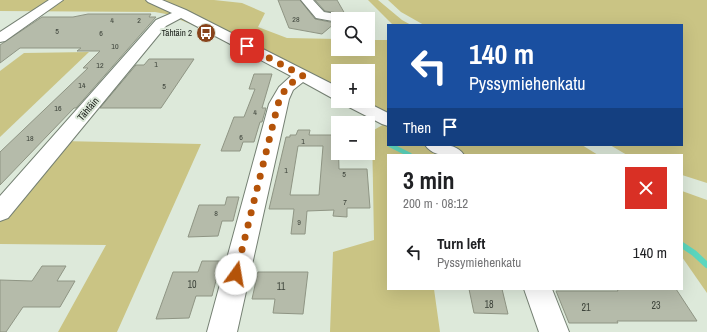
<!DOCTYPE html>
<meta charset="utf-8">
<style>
body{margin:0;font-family:"Archivo Narrow",sans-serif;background:#f2f2f2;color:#202124;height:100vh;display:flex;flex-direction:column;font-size:15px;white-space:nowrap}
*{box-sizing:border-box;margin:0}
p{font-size:13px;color:#757577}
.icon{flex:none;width:22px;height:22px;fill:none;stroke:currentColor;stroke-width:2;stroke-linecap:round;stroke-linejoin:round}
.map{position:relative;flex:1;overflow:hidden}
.sheet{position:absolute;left:387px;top:154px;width:296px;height:136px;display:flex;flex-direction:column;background:#fff;border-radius:0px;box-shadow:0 4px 16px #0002}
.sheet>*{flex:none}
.top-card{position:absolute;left:387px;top:24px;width:296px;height:122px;border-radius:0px;box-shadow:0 4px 16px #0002;background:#1a4fa0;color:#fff;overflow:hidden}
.buttons{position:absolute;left:331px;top:12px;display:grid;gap:8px}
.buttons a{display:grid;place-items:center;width:44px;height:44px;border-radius:0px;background:#fff;box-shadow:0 4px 16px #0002;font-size:20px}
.pin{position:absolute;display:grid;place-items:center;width:34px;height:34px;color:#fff;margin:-17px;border-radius:8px;box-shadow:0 2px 6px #0006}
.me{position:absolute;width:44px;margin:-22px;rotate:13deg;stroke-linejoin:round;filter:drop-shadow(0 0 3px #0008)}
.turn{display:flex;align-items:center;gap:14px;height:84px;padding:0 16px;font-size:18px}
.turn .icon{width:52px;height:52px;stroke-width:2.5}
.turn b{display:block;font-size:28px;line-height:34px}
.then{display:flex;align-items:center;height:38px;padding:0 16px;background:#0003;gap:8px;font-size:15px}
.round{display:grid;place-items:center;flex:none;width:42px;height:42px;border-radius:0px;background:#f2f2f2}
.head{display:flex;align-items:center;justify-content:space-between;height:68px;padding:0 16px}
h1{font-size:24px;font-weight:700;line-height:30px}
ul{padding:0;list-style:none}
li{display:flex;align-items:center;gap:12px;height:60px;padding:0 16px}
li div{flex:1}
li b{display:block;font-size:15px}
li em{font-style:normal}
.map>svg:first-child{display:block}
.green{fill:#cac484}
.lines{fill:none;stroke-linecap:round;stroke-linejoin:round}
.stream-far1{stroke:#5cd6be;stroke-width:4.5}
.stream{stroke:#5cd6be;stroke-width:6}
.building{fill:#b5bbaa;stroke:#8f9584;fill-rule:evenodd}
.minor-casing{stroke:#758073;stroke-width:2}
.minor{fill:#fff;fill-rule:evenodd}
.route{stroke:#b45309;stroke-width:7;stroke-dasharray:0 12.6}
.labels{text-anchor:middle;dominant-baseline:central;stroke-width:4;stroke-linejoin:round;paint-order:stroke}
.number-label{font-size:8px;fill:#3e443b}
.far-poi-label{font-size:9px;fill:#171c16;stroke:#dde9da;text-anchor:end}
.street-label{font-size:10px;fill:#171c16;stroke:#dde9da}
.near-number-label{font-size:10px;fill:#3e443b}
</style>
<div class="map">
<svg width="707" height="332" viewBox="0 0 707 332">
<rect width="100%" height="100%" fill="#dde9da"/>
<g class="green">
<polygon points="0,0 214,0 242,3 265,13 258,27 287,38 338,39 338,49 368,49 368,40 388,40 388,115 361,101 368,101 368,71 338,71 338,90 281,61 166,14 155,12 0,11"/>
<polygon points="368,0 378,0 402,20 411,25 393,25"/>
<polygon points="388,0 707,0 707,183 682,175 682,155 627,155 610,145 682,145 682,25 424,25 401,12"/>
<polygon points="89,52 0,137 0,71 24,53"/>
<polygon points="388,122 388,145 582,145 598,155 388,155 388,289 434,289 440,332 330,332 333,252 374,240 372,131"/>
<polygon points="61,141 201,144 117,332 58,332 106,245 0,244 0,217"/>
<polygon points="682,191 707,200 707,293 682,257"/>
</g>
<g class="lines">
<polyline class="stream-far1" points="390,145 410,155"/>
<polyline class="stream" points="682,245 694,253 707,265"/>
</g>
<g class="building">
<polygon points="278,0 300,0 315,19 335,23 322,34 289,28"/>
<polygon points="315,0 337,0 345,14 325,11"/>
<polygon points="88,14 151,14 149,17 156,17 76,108 74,108 0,185 0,152 88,68 83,68 100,51 77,51 81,48 20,48 0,63 0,45 42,17 73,17"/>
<polygon points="149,59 194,59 161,108 100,108 136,65 144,65"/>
<polygon points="254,74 272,74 262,108 266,108 262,122 260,122 254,142 243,142 240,151 221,151 234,117 244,117 255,89 249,89"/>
<path d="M298,130H310L309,135H338L339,169H367L370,208H347V217L333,216L334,210L307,211L305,234H291L294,209H269L286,137H290V135H296ZM298,146H323L319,195H290Z"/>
<polygon points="227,197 239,197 233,221 222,221 218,236 188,237 199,205 225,205"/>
<polygon points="202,261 221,261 212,296 196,296 189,318 156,319 173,272 198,272"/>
<polygon points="42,266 66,266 57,281 75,281 60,307 23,307 6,332 0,332 0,280 32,281"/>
<polygon points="258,272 308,272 303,314 273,313 275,299 252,299"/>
<polygon points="469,289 502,289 508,314 474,313"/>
<polygon points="617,289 676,289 697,321 617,321 618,323 569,323 556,291 618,291"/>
</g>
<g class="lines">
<defs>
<g id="minor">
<polygon points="49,0 63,0 5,41 0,42 0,32"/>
<polygon points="146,0 162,0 186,10 338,87 338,99 332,98 303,82 293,90 289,99 237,332 207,332 269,104 279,87 291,76 181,18 166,26 8,218 0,221 0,196 156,20 172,13 148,2"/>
<polygon points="301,0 313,0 324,12 348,16 350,19 338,19 338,22 316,18"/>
<polygon points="342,101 364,101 388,113 388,126 382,124 345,105"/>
<path d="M425,145C439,145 456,142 464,155C450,155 434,158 425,145Z"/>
<polygon points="524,289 552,289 569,332 539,332"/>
</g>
</defs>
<use href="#minor" class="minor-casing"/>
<use href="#minor" class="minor"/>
</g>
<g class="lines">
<path class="route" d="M236,274L278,104C283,90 290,82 303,76L247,46"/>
</g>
<defs>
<symbol id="bus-disc" viewBox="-11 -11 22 22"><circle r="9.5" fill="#88431b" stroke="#dde9da"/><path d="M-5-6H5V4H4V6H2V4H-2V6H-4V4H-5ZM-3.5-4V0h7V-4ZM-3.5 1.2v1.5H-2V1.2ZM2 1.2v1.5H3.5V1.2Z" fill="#fff"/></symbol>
</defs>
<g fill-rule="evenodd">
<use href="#bus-disc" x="195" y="22" width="22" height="22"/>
</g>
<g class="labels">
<g class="number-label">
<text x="296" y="19">28</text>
<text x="112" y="20">4</text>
<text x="139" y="20">2</text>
<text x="57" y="31">5</text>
<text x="101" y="33">6</text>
<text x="115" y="46">10</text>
<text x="156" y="64">1</text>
<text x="100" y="65">12</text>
<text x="82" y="85">14</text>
<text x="164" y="86">5</text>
<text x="58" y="108">16</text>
<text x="255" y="112">4</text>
<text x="241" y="137">6</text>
<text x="30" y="138">18</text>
<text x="303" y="141">1</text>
<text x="286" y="170">1</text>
<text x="344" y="174">5</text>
<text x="345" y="202">7</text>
<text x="216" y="213">8</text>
<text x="299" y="222">9</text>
</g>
<g class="far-poi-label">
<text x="192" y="33">Tähtäin 2</text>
</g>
<g class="street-label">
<text transform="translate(88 109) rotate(-50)">Tähtäin</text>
</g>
<g class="near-number-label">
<text x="192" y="284">10</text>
<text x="281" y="286">11</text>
<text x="489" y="304">18</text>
<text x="656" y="305">23</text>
<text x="586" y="307">21</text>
</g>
</g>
</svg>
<div class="buttons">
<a><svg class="icon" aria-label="search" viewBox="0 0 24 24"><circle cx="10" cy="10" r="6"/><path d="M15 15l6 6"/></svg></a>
<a>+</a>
<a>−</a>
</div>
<div class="pin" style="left:247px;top:46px;background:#d93025"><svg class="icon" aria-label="arrive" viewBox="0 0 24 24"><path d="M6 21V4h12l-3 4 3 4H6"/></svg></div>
<svg class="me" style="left:236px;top:274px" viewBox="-20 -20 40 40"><circle r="19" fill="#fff"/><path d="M0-13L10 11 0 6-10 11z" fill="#b45309"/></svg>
<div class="top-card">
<div class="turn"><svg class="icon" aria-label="left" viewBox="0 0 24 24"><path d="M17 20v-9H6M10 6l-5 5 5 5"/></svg><div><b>140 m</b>Pyssymiehenkatu</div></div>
<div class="then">Then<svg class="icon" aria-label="arrive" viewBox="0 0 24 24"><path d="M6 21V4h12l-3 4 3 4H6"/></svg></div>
</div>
<section class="sheet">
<div class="head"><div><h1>3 min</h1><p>200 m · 08:12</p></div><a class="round" style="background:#d93025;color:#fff"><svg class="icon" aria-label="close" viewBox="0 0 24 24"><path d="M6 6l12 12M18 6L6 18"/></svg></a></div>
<ul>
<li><svg class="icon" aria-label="left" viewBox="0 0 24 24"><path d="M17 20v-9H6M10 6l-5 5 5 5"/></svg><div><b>Turn left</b><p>Pyssymiehenkatu</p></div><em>140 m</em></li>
</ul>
</section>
</div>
